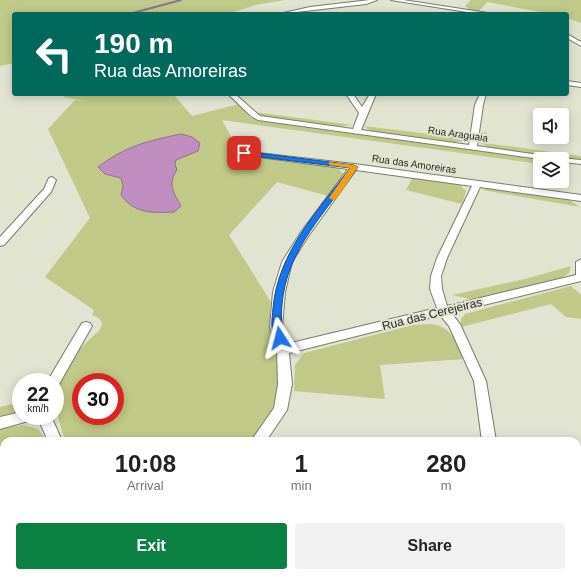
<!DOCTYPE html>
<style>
body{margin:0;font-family:Arial,sans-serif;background:#f2f2f2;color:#222;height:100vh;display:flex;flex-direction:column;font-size:15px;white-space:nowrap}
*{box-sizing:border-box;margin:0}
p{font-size:13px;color:#767676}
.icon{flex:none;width:22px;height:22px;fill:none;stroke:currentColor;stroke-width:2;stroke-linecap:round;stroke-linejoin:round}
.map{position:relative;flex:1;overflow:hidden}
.panel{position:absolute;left:0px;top:437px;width:581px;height:140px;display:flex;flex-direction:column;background:#fff;border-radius:12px 12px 0 0;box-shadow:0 2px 10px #0003}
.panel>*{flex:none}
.top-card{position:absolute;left:12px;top:12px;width:557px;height:84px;border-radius:4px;box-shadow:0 2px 10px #0003;background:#00695c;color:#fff;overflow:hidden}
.fabs{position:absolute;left:533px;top:108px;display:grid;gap:8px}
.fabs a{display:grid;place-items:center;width:36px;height:36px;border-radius:4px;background:#fff;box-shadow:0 2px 10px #0003;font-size:20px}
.speed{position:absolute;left:12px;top:373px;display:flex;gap:8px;font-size:20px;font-weight:700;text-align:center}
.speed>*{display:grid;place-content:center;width:52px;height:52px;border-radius:50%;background:#fff;box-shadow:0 2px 10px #0003;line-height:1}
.speed small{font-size:10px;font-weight:400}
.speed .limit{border:6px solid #d22;background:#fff;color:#111}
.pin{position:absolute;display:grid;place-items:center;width:34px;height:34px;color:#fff;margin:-17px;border-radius:8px;box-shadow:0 2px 6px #0006}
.me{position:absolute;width:44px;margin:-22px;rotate:351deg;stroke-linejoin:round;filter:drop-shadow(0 0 3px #0008)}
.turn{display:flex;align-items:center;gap:14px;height:84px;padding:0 16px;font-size:18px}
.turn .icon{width:52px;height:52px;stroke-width:2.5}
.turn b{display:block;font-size:28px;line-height:34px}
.eta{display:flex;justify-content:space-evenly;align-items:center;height:68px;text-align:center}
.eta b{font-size:24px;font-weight:600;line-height:28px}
.primary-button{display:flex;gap:8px;margin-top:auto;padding:8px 16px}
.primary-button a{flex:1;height:46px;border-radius:4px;background:#0b8043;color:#fff;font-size:16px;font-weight:600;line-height:46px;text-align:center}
.primary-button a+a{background:#f2f2f2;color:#222}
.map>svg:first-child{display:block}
.green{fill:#c0c987;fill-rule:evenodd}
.water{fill:#bf8dc0;stroke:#926f91}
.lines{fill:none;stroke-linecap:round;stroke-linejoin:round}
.stream{stroke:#926f91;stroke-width:2}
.minor-casing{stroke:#797c6a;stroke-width:2}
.minor{fill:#fff;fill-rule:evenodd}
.route{fill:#1a73e8;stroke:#114b97}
.slow{fill:#f59e0b}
.labels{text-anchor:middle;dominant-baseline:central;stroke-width:4;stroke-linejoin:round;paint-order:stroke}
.far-street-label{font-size:10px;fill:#282922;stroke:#e0e4d0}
.street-label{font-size:12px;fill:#282922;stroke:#e0e4d0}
</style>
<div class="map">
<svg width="581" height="577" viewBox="0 0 581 577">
<rect width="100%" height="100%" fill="#e0e4d0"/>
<g class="green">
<polygon points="0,0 285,0 256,5 227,14 14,14 14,63 0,66"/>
<polygon points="471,0 581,0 581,23 567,18 567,14 552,14 487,2 479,11 470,10 465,6"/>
<path d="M64,94H173L192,116L239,104L250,117L260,121L540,159V164L222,120L236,146L233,152L237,159L245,161L256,156L336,167L344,174L328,196L277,182L229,235L271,302L270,323L278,366L279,382L275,403L268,418L251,441H65L56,410L57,388L76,352L100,330L102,323L99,318L92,315L94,310L45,277L90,218L48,129L75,100L90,102L64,97ZM81,382H115V416H81Z"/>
<polygon points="254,112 353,125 336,127 261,117"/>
<path d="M364,126L469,139C459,148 389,134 372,132Z"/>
<polygon points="479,132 487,132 484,137 485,143 581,156 581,160 491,148 480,143"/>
<polygon points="413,177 454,183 460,185 466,191 462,204 406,190"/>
<polygon points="491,188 568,199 580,207 482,190"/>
<polygon points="571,266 569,273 561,278 474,300 452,295 525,279"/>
<polygon points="571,286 581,295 581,319 566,317 551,304 461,327 461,319 465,314"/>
<path d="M431,324C451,326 457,342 464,359L380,365L385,399L294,391L295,365L304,353L413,325Z"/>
<polygon points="21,402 21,411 0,416 0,407"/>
<polygon points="23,425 38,429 47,441 4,441 4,481 0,484 0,429"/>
</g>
<path class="water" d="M181,134L192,137L200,143L198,151L176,160L175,164L177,170C167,183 174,194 181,206L174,212C153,213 134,214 121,195L123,186L121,178L105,174L98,167C126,146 147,141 181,134Z"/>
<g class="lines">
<polyline class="stream" points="129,14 181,0"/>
<defs>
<g id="minor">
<polygon points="370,0 377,0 366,4 279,14 310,7"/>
<polygon points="391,0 403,0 494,14 480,14"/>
<polygon points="567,34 581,42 581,46 567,38"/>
<polygon points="567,81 581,83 581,87 567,85"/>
<polygon points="228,94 235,94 260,116 353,129 359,113 346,94 353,94 362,107 370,94 376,94 361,130 469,145 475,105 480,94 486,94 483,105 477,146 560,158 581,160 581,164 562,162 562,159 540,159 258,120 251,116"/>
<path d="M241,151L354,164L581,195V201L480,187L447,258L441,276L442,289L447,306L576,275V262L581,259V281L451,313L460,324L486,381L496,441H482L474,381L449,326L440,315L289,353L292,384L287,410L266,441H251L274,408L278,384L277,350L270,327L273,292L282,262L301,232L348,169L244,155L240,153ZM356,170L472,186L437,258L431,276L430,289L437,308L287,344L282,327L285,292L292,262L309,235Z"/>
<polygon points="52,177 56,180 51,192 4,245 0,246 0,237 44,189 49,178"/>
<polygon points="86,322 90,323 92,326 58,386 55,386 55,382 47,382 82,323"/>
<polygon points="21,412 21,416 34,416 32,420 0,429 0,417"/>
<polygon points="37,416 51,416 62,441 48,441"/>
<polygon points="205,573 223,573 224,577 206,577"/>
<polygon points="448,573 466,573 464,577 446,577"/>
</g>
</defs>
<use href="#minor" class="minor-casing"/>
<use href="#minor" class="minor"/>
</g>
<path class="route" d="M242,151L354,165L358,167C327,210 286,250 282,305C281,317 281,327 285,338L280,342L276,341C270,330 272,320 273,308C278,252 317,212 350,168L244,155L242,154Z"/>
<polygon class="slow" points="329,162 354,165 358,167 335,200 333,200 329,198 350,168 329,165"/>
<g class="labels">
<g class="far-street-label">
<text transform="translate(458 134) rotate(8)">Rua Araguaia</text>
<text transform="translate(414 164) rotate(8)">Rua das Amoreiras</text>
</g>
<g class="street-label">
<text transform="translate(432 314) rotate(-14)">Rua das Cerejeiras</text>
</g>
</g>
</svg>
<div class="fabs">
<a><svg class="icon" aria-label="sound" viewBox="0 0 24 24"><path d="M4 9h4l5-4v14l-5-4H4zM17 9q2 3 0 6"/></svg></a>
<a><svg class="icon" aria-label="layers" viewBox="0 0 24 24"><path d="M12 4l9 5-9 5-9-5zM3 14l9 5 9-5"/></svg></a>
</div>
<div class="speed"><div>22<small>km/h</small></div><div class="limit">30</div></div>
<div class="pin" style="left:244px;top:153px;background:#d93025"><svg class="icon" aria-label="arrive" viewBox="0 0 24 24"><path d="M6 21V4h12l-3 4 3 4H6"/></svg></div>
<svg class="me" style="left:280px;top:338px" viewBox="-20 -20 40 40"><path d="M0-17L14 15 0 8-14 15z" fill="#1a73e8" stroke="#fff" stroke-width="4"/></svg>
<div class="top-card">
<div class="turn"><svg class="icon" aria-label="left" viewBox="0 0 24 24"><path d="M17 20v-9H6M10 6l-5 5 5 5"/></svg><div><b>190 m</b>Rua das Amoreiras</div></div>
</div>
<section class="panel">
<div class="eta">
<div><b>10:08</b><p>Arrival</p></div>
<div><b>1</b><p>min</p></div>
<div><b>280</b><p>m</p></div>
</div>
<div class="primary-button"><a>Exit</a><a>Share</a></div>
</section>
</div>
